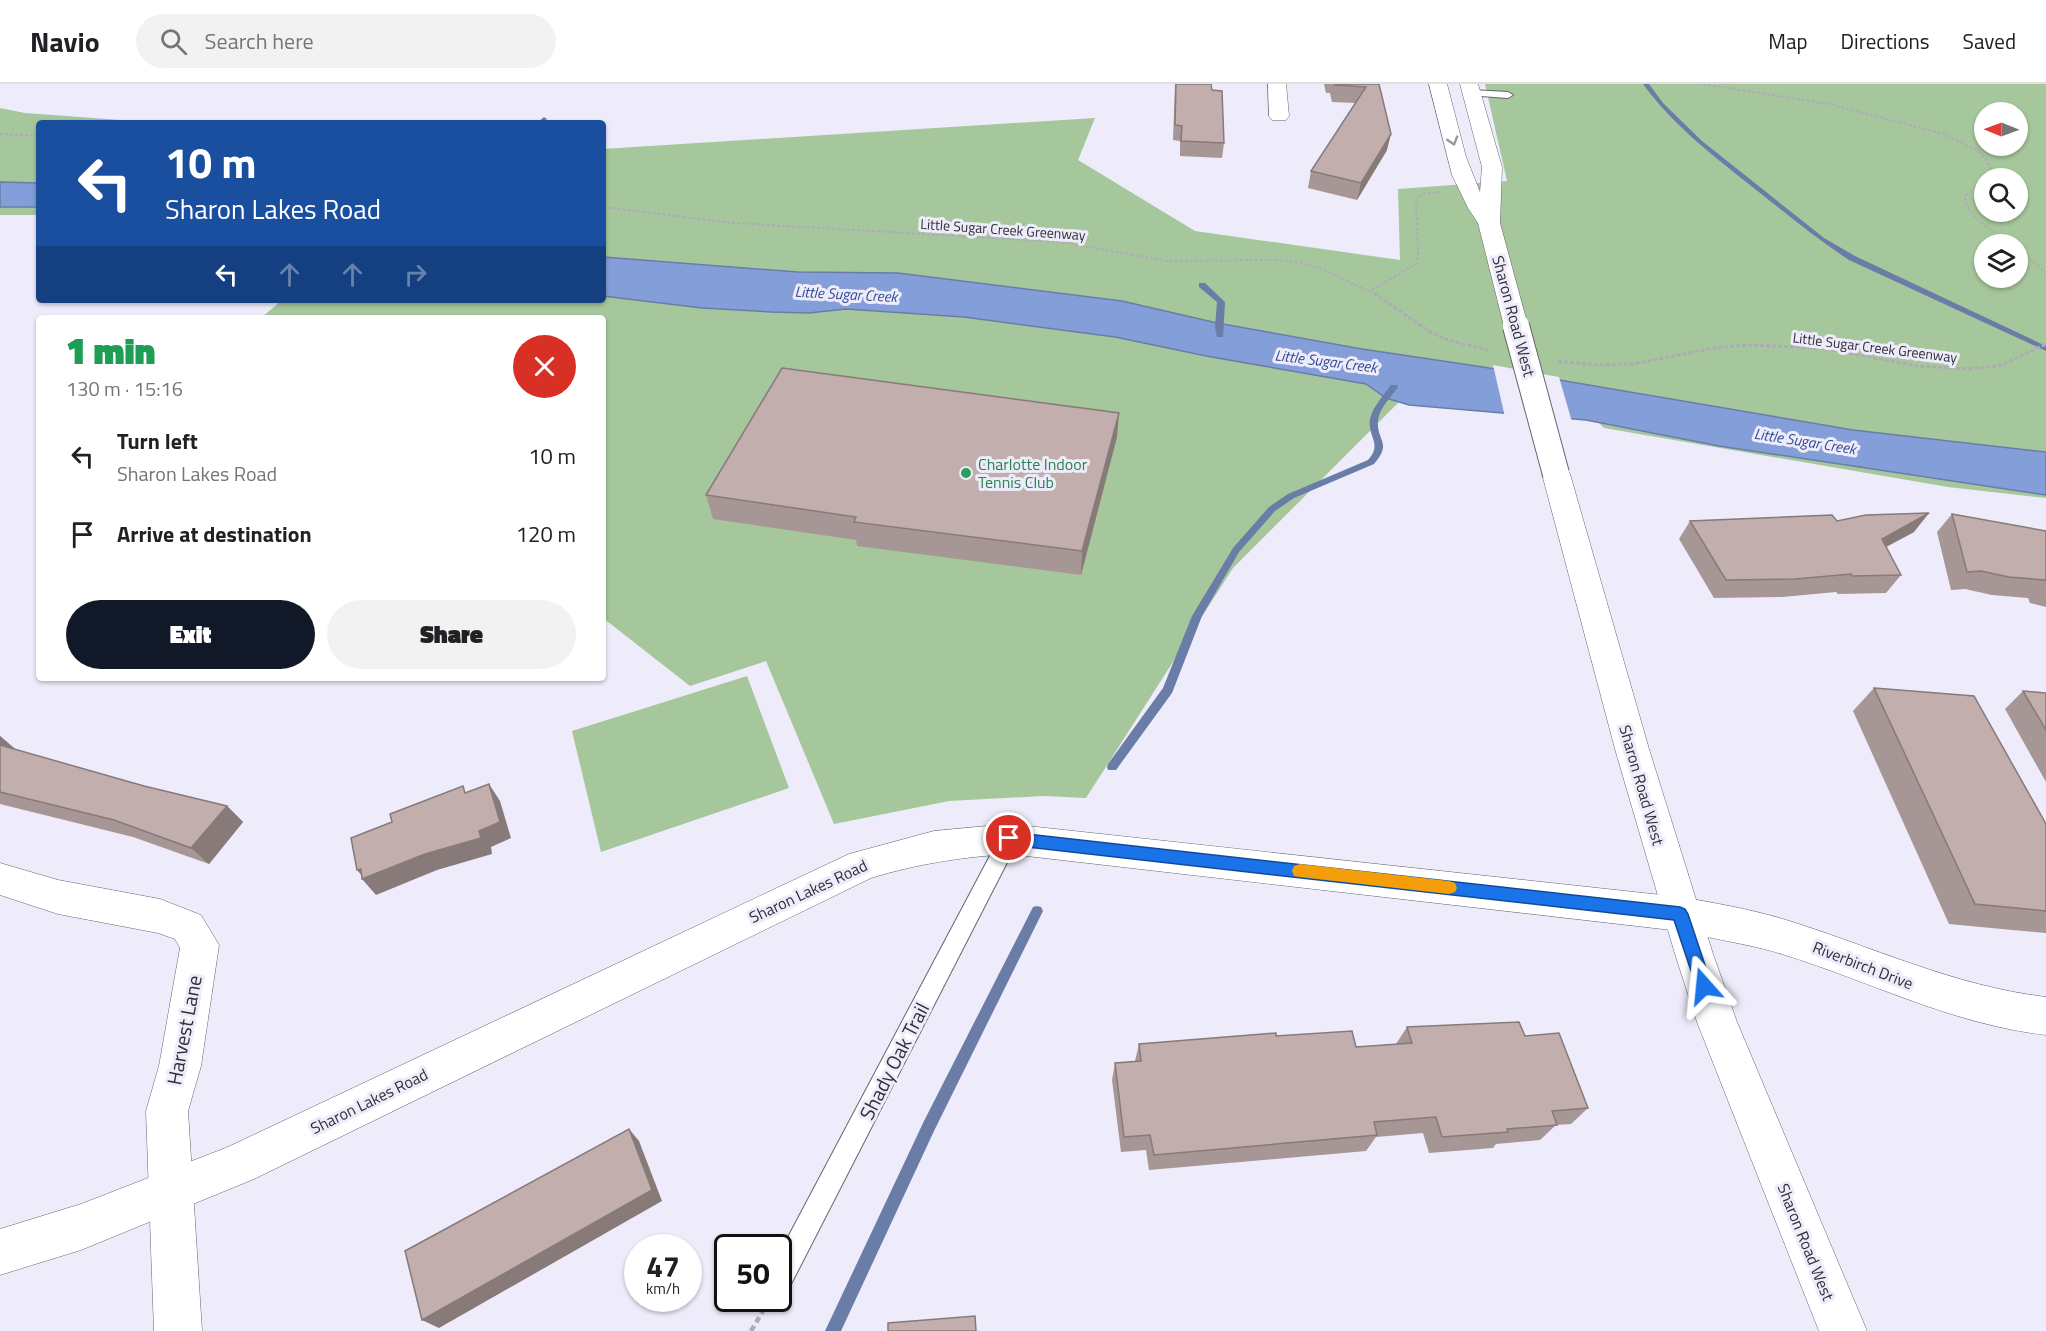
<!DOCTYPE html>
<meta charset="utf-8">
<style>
body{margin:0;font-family:"Titillium Web",sans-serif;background:#f2f2f2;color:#202124;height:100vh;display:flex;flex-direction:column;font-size:22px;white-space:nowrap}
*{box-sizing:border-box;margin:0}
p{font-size:20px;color:#757577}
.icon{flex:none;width:33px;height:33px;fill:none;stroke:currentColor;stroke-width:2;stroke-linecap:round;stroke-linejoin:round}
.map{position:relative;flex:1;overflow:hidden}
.details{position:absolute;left:36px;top:231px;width:570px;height:366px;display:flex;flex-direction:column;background:#fff;border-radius:6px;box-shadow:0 2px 4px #0004}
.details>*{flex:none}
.hud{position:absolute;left:36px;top:36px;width:570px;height:183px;border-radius:6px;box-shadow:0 2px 4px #0004;background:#1a4fa0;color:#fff;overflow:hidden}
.needle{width:39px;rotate:271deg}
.controls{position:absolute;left:1974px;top:18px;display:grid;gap:12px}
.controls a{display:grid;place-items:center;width:54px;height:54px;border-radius:50%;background:#fff;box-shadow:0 2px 4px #0004;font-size:30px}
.speed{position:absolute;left:624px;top:1150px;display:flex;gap:12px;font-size:30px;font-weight:700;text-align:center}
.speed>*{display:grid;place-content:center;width:78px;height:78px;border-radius:50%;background:#fff;box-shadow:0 2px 4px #0004;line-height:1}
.speed small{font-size:15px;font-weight:400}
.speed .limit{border:3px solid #111;border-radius:9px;background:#fff;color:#111}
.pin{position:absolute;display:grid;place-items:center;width:51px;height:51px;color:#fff;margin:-26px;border:3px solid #fff;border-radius:50%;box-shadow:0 2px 6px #0007}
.me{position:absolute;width:66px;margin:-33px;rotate:342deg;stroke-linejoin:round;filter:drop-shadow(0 0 4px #0008)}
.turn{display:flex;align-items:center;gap:21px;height:126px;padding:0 30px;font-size:27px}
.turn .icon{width:78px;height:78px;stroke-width:2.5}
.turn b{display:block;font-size:42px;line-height:51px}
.lanes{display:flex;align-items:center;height:57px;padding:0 30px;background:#0003;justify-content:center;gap:30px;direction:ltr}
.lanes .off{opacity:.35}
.round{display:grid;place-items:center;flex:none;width:63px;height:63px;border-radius:32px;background:#f2f2f2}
.summary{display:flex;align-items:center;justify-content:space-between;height:102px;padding:0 30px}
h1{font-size:36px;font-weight:800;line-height:45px;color:#1e9e55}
.action{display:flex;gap:12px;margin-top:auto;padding:12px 30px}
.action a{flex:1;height:69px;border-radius:36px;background:#111827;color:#fff;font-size:24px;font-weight:800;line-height:69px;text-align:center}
.action a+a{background:#f2f2f2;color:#202124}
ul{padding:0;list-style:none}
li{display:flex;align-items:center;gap:18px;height:78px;padding:0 30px}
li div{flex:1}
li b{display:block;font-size:22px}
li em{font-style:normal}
header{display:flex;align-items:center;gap:36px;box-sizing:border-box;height:84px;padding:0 30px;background:#fff;border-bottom:2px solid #e0e0e0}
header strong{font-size:28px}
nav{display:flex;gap:33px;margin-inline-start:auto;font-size:21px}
.search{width:420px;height:54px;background:#f2f2f2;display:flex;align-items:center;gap:15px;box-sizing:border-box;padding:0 21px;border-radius:33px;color:#757577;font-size:22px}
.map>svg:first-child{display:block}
.green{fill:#a6c79b;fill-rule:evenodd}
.water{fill:#839ed8;stroke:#6a7da7;stroke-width:1.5}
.pier{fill:#eeebfb}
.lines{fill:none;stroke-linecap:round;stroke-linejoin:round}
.stream{fill:#6a7da7;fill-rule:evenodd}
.service-casing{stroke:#666371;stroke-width:2}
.minor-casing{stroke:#666371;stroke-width:1}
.tertiary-casing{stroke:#666371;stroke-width:1}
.secondary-casing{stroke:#666371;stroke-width:1}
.path-far2{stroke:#aeabb8;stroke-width:2;stroke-dasharray:3 2;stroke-linecap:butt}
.path-far1{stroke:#aeabb8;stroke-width:3;stroke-dasharray:4 2;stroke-linecap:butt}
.path{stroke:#aeabb8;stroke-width:4.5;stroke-dasharray:6 4;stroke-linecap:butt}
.service{fill:#fff;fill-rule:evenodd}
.minor{fill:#fff;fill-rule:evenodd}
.tertiary{fill:#fff;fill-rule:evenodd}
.secondary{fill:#fff;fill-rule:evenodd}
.secondary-bridge-casing{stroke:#666371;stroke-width:28;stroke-linecap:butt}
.secondary-bridge{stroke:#fff;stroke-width:26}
.wall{fill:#a69695}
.shaded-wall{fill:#877a79}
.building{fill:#c1aead;stroke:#877a79;stroke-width:1.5}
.oneway{stroke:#98979a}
.route{fill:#1a73e8;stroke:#114b97;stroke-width:1.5}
.slow{fill:#f59e0b}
.leisure-dot{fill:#2e9e5b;stroke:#eeebfb;stroke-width:2}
.labels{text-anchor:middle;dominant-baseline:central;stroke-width:6;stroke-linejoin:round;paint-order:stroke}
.far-street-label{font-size:14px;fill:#312f35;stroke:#eeebfb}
.far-water-label{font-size:15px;font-style:italic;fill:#2e4b91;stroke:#eeebfb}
.street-label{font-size:16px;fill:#312f35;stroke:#eeebfb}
.leisure-label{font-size:16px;fill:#27864d;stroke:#eeebfb;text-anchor:start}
.near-street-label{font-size:20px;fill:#312f35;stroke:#eeebfb}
</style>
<header>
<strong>Navio</strong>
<div class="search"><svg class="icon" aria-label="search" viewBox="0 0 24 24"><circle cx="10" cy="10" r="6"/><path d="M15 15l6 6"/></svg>Search here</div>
<nav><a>Map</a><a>Directions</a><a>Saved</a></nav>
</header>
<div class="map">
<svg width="2046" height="1247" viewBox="0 0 2046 1247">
<rect width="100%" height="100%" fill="#eeebfb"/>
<g class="green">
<path d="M1485,0H2046V414L1948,403L1604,344L1576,316L1424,293L1233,484L1086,714L1044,712L949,717L834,740L766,577L690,602L603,534V234H261L282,216H603V65L1095,34L1078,76L1195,147L1400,176L1398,105L1507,97ZM1984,28H2018V62H1984ZM1984,94H2018V128H1984ZM1984,160H2018V194H1984Z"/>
<polygon points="0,24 25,29 161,39 39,39 39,131 0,131"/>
<polygon points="747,592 789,704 601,768 572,647"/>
</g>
<g class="water">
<polygon points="0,98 39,99 39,123 0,123"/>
<polygon points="603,173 798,188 898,189 1122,217 1217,239 1362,265 1483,283 1853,346 2046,368 2046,411 1719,362 1586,336 1409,321 1386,314 1366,300 1206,272 1115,253 964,233 846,225 809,229 771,228 702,224 603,212"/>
</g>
<polygon class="pier" points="1493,281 1559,293 1572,338 1505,333"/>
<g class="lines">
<g class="stream">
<path d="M1643,0H1649L1663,19L1702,57L1824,154L1855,172L2046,262V267L1849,176C1814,153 1783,127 1750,101C1711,70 1672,40 1643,0Z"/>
<polygon points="544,33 547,35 543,39 537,39"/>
<polygon points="1199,199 1205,199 1225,218 1223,253 1217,253 1215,243 1217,218 1199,203"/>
<path d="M1391,301H1397L1398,303C1391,313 1380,323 1378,336C1376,357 1393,358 1374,380L1294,414L1275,427L1239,468L1202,532L1172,609L1116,686H1108L1107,683L1108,680L1163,604L1192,532L1233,464L1269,423L1288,410L1368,376C1383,359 1367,353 1370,335C1373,322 1384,311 1391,301Z"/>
<polygon points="1037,822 1041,823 1043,827 934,1047 841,1247 825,1247 924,1037 1033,823"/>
</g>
<defs>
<g id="service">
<polygon points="1471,6 1508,8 1513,11 1508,14 1467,11 1467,7"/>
<polygon points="1009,747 1016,749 1019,755 1016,761 787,1208 778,1211 778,1172 1002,749"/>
</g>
<g id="minor">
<polygon points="1268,0 1286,0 1289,32 1286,36 1272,36 1269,32"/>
<polygon points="0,779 58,796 160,815 201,831 219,861 201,982 188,1027 202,1247 154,1247 146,1027 159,982 180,864 175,855 158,849 58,830 0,811"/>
<path d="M1680,813C1715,819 1749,825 1783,835C1871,862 1953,902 2046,913V951C1951,940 1872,898 1782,870C1744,858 1703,855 1667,842L1661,830L1667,818Z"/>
</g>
<path id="tertiary" d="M1009,740L1680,813L1693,818L1699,830L1693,842L1680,847L1009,770C962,773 916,780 871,794L254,1095L81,1166L0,1191V1145L81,1120L228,1063L849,770L934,747Z"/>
<g id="secondary">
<polygon points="1429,0 1447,0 1466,73 1480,108 1482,83 1460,0 1478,0 1502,83 1500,139 1528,242 1524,247 1516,249 1508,247 1504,242 1478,139 1468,124 1452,91"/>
<polygon points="1556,381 1566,384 1570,390 1649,665 1713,870 1737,938 1867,1247 1819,1247 1697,938 1675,870 1615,665 1542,390 1546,384"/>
</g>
</defs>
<use href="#service" class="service-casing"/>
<use href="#minor" class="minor-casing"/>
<use href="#tertiary" class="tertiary-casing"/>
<use href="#secondary" class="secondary-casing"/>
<g class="path-far2">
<polyline points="1703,0 1829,20 1944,50 1978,67 1987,76 1991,85 1987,94"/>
<polyline points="0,50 39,52"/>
<path d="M1984,98L1965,112C1965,133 1996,148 2012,160"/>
<polyline points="603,123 733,139 1061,158 1167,177 1279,176 1298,178 1320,184 1377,211"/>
<polyline points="2018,165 2046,189"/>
<polyline points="1372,206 1416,180 1418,168 1416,115 1422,110 1440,108"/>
</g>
<g class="path-far1">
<polyline points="1374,209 1427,246 1445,255 1491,267"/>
<polyline points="1558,277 1594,281 1633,280 1714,264 1747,261 1821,264 1917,282 1969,285 1999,282 2046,260"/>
</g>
<polyline class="path" points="751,1247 766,1222"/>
<use href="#service" class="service"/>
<use href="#minor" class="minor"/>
<use href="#tertiary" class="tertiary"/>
<use href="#secondary" class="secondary"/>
<defs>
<polyline id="secondary-bridge" points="1516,242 1556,390"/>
</defs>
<use href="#secondary-bridge" class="secondary-bridge-casing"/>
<use href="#secondary-bridge" class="secondary-bridge"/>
</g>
<g class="wall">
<polygon points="1175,0 1211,0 1212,6 1224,59 1222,74 1180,72 1180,57 1173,56"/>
<polygon points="1324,0 1379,0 1387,66 1357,116 1308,104 1311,87 1355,19 1332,18 1330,9 1326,9"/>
<polygon points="1117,353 1081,491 857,462 856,456 713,435 706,411"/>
<polygon points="1952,430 2046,447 2046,523 2030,519 2028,514 1992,511 1965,505 1951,506 1937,448"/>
<polygon points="1690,437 1837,437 1914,448 1886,463 1901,491 1886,509 1838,510 1836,508 1782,513 1714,514 1679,455"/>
<polygon points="1874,604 2046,740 2046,849 1949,840 1853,627"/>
<polygon points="2023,607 2046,609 2046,698 2005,625"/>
<polygon points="0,652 16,666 144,702 227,722 243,738 209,780 133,753 0,720"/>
<polygon points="1407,943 1525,952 1588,1024 1571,1040 1556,1041 1540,1056 1496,1060 1493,1064 1429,1069 1423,1049 1376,1053 1366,1067 1149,1086 1146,1066 1121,1068 1112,996 1115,979 1135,977 1139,960 1276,952 1356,963 1396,960"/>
</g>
<g class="shaded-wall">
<polygon points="1391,50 1387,66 1357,116 1361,99"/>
<polygon points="1119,329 1117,353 1081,491 1082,467"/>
<polygon points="1929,429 1914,448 1867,473 1882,455"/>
<polygon points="0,652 20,669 0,665"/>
<polygon points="489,700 500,717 511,754 491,763 492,770 437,786 376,811 362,795 364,794 357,786 479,747"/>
<polygon points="227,722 243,738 209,780 191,764"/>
<polygon points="629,1045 639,1057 662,1117 439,1244 422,1236"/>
</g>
<g class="building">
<polygon points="1176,0 1211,0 1212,6 1222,7 1224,59 1181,57 1182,42 1175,41"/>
<polygon points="1335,0 1379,0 1391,50 1361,99 1311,87 1366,3 1335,1"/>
<polygon points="782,284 1119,329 1082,467 854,438 856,433 706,411"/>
<polygon points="1929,429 1882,455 1901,491 1852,492 1851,490 1795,495 1726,496 1690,437 1832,431 1837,437 1866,431"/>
<polygon points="1952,430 2046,447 2046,497 2045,496 2009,493 1981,487 1967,488"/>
<polygon points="1874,604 1974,612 2046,740 2046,827 1975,820"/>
<polygon points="2023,607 2046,609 2046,646"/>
<polygon points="0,661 144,702 227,722 191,764 114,736 0,708"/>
<polygon points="489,700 500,738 479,747 481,754 425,770 362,795 361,785 357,786 351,754 392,738 390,730 463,702 465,709"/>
<polygon points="1519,938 1525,952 1559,949 1588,1024 1552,1027 1557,1041 1507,1045 1508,1048 1442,1053 1436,1033 1374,1038 1377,1051 1154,1071 1150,1051 1124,1053 1115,979 1141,977 1139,960 1276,949 1276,952 1352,947 1356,963 1412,959 1407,943"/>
<polygon points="629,1045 652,1106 422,1236 405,1167"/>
<polygon points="975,1232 976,1247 888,1247 888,1239"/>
</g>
<defs><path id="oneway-chevron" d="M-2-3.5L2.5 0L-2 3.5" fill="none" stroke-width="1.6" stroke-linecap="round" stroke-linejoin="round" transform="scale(1.5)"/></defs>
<use class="oneway" href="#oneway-chevron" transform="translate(1453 57) rotate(73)"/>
<polygon class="route" points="1009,748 1680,823 1685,825 1688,830 1712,902 1710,908 1704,910 1698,908 1674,836 1009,761 1003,759 1001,754 1003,750"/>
<polygon class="slow" points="1300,780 1449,797 1455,799 1457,804 1455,808 1449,810 1300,793 1294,792 1292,787 1294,782"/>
<circle class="leisure-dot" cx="966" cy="389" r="6"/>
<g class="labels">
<g class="far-street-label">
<text transform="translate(1003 145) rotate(4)">Little Sugar Creek Greenway</text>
<text transform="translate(1875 263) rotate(7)">Little Sugar Creek Greenway</text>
</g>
<g class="far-water-label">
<text transform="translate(846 210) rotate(3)">Little Sugar Creek</text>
<text transform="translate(1326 277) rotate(7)">Little Sugar Creek</text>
<text transform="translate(1805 357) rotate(9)">Little Sugar Creek</text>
</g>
<g class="street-label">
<text transform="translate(1514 232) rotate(75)">Sharon Road West</text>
<text transform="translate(1642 701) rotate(74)">Sharon Road West</text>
<text transform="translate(808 807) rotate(-25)">Sharon Lakes Road</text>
<text transform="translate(1863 881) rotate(21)">Riverbirch Drive</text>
<text transform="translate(369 1017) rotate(-26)">Sharon Lakes Road</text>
<text transform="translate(1806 1158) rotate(68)">Sharon Road West</text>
</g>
<g class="leisure-label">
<text x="978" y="380">Charlotte Indoor<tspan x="978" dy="18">Tennis Club</tspan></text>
</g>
<g class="near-street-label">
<text transform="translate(184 946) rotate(-79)">Harvest Lane</text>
<text transform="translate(894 977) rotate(-63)">Shady Oak Trail</text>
</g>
</g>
</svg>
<div class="controls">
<a><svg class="needle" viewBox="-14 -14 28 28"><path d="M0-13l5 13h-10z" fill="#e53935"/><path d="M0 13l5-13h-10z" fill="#757577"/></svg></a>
<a><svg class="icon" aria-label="search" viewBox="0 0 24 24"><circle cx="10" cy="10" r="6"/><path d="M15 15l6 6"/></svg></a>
<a><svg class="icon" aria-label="layers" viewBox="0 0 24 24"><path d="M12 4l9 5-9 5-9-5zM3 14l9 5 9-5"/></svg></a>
</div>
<div class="speed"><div>47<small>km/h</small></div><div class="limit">50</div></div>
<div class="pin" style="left:1009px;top:754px;background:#d93025"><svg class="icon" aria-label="arrive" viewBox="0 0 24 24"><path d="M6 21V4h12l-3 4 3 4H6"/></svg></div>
<svg class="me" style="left:1704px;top:902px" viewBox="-20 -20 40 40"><path d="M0-17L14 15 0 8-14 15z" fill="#1a73e8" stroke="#fff" stroke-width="4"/></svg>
<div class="hud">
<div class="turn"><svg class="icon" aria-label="left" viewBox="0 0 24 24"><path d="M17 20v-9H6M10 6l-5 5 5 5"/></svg><div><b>10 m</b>Sharon Lakes Road</div></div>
<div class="lanes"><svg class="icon" aria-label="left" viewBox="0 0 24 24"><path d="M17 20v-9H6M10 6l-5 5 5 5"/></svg><svg class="icon off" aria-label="ahead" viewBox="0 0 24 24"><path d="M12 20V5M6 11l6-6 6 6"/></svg><svg class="icon off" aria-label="ahead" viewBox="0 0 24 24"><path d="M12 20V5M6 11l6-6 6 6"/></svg><svg class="icon off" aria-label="right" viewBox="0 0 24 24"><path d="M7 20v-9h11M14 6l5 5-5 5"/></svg></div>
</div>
<section class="details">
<div class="summary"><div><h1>1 min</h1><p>130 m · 15:16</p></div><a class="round" style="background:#d93025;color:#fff"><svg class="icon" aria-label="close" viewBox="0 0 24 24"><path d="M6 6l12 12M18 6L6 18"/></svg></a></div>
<ul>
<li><svg class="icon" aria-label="left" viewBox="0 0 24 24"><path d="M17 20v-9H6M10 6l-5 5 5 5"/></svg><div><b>Turn left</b><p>Sharon Lakes Road</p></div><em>10 m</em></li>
<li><svg class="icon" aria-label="arrive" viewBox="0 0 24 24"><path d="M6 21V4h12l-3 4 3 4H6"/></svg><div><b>Arrive at destination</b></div><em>120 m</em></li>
</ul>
<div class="action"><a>Exit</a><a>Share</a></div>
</section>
</div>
